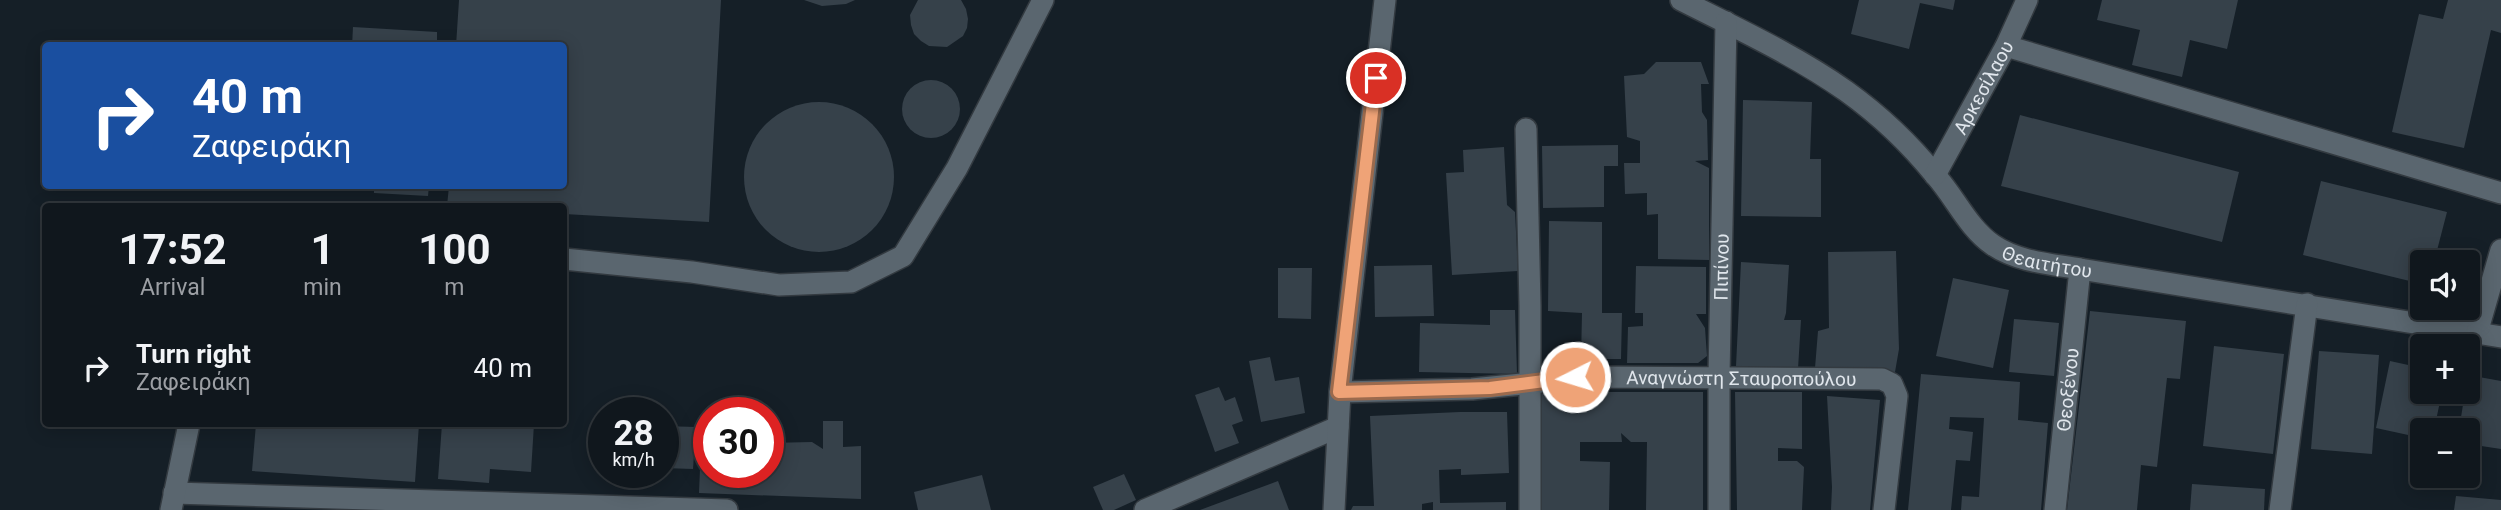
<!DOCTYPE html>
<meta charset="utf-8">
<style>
body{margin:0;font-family:Roboto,sans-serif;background:#1e242a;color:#f1f3f6;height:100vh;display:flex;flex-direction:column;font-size:26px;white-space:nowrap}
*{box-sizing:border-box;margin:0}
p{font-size:23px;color:#9c9fa4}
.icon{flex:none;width:38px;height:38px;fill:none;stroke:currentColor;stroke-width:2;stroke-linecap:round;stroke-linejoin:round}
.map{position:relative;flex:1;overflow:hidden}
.details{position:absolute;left:42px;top:203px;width:525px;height:224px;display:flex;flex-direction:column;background:#10171d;border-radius:7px;box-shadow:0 4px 18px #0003,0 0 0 2px #30363b}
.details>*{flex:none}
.guide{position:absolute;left:42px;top:42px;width:525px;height:147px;border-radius:7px;box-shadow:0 4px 18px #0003,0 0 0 2px #30363b;background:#1a4fa0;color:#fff;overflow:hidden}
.fabs{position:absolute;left:2410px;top:250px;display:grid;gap:14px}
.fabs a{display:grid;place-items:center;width:70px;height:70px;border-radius:7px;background:#10171d;box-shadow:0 4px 18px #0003,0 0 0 2px #30363b;font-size:35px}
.speed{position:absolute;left:588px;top:397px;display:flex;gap:14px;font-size:35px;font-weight:700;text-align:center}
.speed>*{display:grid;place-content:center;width:91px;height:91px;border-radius:50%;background:#10171d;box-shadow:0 4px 18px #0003,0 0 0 2px #30363b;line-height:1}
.speed small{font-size:18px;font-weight:400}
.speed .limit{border:10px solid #d22;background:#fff;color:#111}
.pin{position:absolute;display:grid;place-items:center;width:60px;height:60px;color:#fff;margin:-30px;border:4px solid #fff;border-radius:50%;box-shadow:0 2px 7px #0007}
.me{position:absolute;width:77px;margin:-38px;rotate:265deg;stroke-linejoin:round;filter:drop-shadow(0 0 5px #0008)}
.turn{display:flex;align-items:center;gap:24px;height:147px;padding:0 35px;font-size:32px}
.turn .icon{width:91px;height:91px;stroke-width:2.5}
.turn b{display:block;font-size:49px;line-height:60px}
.eta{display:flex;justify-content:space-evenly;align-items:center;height:119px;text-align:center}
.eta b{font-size:42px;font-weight:700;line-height:49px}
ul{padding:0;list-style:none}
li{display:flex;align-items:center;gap:21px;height:91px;padding:0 35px}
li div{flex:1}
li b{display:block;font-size:26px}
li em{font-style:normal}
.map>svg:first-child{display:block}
.building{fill:#36414a}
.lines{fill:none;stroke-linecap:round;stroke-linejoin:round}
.lane-casing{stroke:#333a40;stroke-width:24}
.street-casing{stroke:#333a40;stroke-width:24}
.lane{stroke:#5a666f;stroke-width:21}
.street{stroke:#5a666f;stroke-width:21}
.route-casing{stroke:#9b6a4d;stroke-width:18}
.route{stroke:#efa377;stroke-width:12}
.labels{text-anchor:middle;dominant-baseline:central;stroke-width:7;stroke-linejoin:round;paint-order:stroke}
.street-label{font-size:19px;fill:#e0e6ec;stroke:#05090c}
</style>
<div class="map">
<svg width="2501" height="510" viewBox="0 0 2501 510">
<rect width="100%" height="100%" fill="#151f27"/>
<g class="building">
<polygon points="459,0 721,0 709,222 564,214 564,206 447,206 449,186 564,186 564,46 456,46"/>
<polygon points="804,0 855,0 846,4 822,6"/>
<polygon points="918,0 961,0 966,9 968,19 967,28 963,36 947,47 929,46 921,41 914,34 911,25 910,15"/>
<polygon points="1859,0 1955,0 1953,10 1920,3 1909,49 1851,34"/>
<polygon points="2102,0 2238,0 2227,49 2190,40 2182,77 2132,65 2140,30 2097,20"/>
<polygon points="2448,0 2501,0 2501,33 2491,30 2464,148 2392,132 2419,14 2443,19"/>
<polygon points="353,27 437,32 437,46 352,46"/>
<polygon points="1656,62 1701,62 1709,84 1701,84 1702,112 1707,120 1708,160 1695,161 1709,168 1709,260 1658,259 1658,214 1647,215 1647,193 1625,194 1624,163 1640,163 1640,141 1627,137 1624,76 1644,74"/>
<circle cx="931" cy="109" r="29"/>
<polygon points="1743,100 1812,102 1810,159 1821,159 1821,217 1741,216"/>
<circle cx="819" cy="177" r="75"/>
<polygon points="2020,115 2239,172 2222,242 2001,186"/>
<polygon points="1618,145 1618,166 1604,166 1604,207 1543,208 1542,146"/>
<polygon points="1504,147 1507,205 1515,212 1518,271 1452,275 1446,173 1464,172 1463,150"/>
<polygon points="2321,181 2447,212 2434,262 2422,262 2422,284 2303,255"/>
<polygon points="374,186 429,186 428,196 374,193"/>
<polygon points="1549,221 1602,222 1602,313 1622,313 1621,359 1581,359 1582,313 1548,311"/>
<polygon points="1896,251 1899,349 1895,372 1815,368 1818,331 1829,328 1828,252"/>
<polygon points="1741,262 1789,265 1786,313 1784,320 1801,320 1798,369 1736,366"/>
<polygon points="1432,265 1434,316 1375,317 1374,266"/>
<polygon points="1636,266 1706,267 1706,314 1696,314 1705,328 1707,356 1698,363 1627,363 1628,327 1643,326 1643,313 1635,313"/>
<polygon points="1278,268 1312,268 1311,319 1278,318"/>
<polygon points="1953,278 2009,290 1993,368 1936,356"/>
<polygon points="1490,310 1515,310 1517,374 1419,372 1420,323 1490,325"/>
<polygon points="2090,311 2186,321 2180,379 2167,378 2157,467 2141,465 2137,510 2067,510"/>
<polygon points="2014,319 2059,323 2054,376 2009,372"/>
<polygon points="2214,346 2284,354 2273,454 2203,446"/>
<polygon points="2319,351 2379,355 2372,454 2311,449"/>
<polygon points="1270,357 1275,381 1299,377 1305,413 1261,422 1249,361"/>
<polygon points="2390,361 2422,368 2422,392 2442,392 2434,430 2422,430 2422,438 2376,428"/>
<polygon points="1921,374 2020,382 2018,420 2048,423 2041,510 1961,510 1962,496 1979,497 1984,418 1950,417 1949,429 1973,432 1970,461 1956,460 1951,510 1908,510"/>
<polygon points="2468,375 2501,381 2501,449 2468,444 2468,430 2459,430 2465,392 2468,392"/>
<polygon points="1219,387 1225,401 1235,397 1243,421 1232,425 1239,443 1215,452 1195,395"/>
<polygon points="1541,392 1703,392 1703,510 1646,510 1647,442 1631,442 1621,433 1622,442 1580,442 1580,461 1610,462 1609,510 1540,510"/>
<polygon points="1735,392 1802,392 1802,449 1778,448 1778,461 1797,461 1804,467 1802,510 1737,510"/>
<polygon points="1827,396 1880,400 1870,510 1831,510 1832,487"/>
<polygon points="1460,412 1507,412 1509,473 1461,475 1461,469 1439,470 1440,503 1506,502 1506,510 1433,510 1433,502 1422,504 1422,510 1351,510 1353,506 1374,506 1370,416"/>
<polygon points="823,421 843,421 843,447 861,446 861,499 699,493 701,444 709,444 709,472 768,472 768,443 812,442 823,449"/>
<polygon points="256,424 309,429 309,424 399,427 399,424 419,424 415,482 252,471"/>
<polygon points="442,424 534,424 531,472 490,469 489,483 438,479"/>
<polygon points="663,426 696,427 693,469 663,468"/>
<polygon points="614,472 654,472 653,486 614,484"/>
<polygon points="1124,474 1136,500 1114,510 1103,510 1093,487"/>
<polygon points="982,475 991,510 918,510 914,492"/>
<polygon points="1278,481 1289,510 1200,510"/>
<polygon points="2192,484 2265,489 2264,510 2190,510"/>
<polygon points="2456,496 2501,500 2501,510 2454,510"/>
</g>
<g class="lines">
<defs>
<polyline id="lane" points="564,259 692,272 779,285 851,282 903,256 957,168 1043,0"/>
<g id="street">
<path id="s1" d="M1681,0C1736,28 1795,55 1846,91C1878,114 1910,144 1935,175C1955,197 1968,228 1993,245C2018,262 2051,264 2080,269L2501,337"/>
<polyline points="2006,46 2501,193"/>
<polyline points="1526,129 1530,306 1530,510"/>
<path id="s2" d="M1935,175L2006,46L2027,0"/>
<polyline points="2477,333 2501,250"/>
<path id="s3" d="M1340,392L1472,389L1592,377L1882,379L1892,384L1897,396L1884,510"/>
<polyline points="174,493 727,510"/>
<polyline points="171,510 189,424"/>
<polyline points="1145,510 1338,427"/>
<polyline points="1334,510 1340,392 1385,0"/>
<path id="s4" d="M1719,510V376L1726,22"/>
<path id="s5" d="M2055,510L2080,269"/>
<polyline points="2280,510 2307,304"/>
</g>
</defs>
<use href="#lane" class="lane-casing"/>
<use href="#street" class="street-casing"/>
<use href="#lane" class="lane"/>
<use href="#street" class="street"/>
</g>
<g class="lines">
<defs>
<polyline id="route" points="1376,78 1339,392 1490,388 1575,377"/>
</defs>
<use href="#route" class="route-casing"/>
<use href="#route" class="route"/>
</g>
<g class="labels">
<g class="street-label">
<text stroke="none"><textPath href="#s2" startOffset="100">Αρκεσίλαου</textPath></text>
<text stroke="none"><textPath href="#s1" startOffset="460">Θεαιτήτου</textPath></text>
<text stroke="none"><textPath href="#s4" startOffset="243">Πιπίνου</textPath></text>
<text stroke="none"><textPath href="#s3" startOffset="402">Αναγνώστη Σταυροπούλου</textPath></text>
<text stroke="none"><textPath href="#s5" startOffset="121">Θεοξένου</textPath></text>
</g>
</g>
</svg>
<div class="fabs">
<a><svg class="icon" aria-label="sound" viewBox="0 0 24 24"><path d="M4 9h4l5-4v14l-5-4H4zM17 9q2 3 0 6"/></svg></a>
<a>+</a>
<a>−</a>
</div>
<div class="speed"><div>28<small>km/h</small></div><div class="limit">30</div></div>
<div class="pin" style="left:1376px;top:78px;background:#d93025"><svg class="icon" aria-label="arrive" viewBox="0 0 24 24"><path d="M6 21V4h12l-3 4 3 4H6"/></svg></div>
<svg class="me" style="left:1575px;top:377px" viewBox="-20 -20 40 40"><circle r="17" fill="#efa377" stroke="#fff" stroke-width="3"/><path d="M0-11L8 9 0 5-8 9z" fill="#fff"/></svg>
<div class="guide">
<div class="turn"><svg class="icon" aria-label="right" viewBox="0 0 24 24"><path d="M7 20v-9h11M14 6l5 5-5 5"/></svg><div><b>40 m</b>Ζαφειράκη</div></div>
</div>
<section class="details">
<div class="eta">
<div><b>17:52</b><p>Arrival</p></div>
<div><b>1</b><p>min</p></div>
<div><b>100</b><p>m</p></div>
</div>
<ul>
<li><svg class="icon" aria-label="right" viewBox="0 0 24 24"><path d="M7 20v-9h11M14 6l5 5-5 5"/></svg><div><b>Turn right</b><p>Ζαφειράκη</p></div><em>40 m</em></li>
</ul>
</section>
</div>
